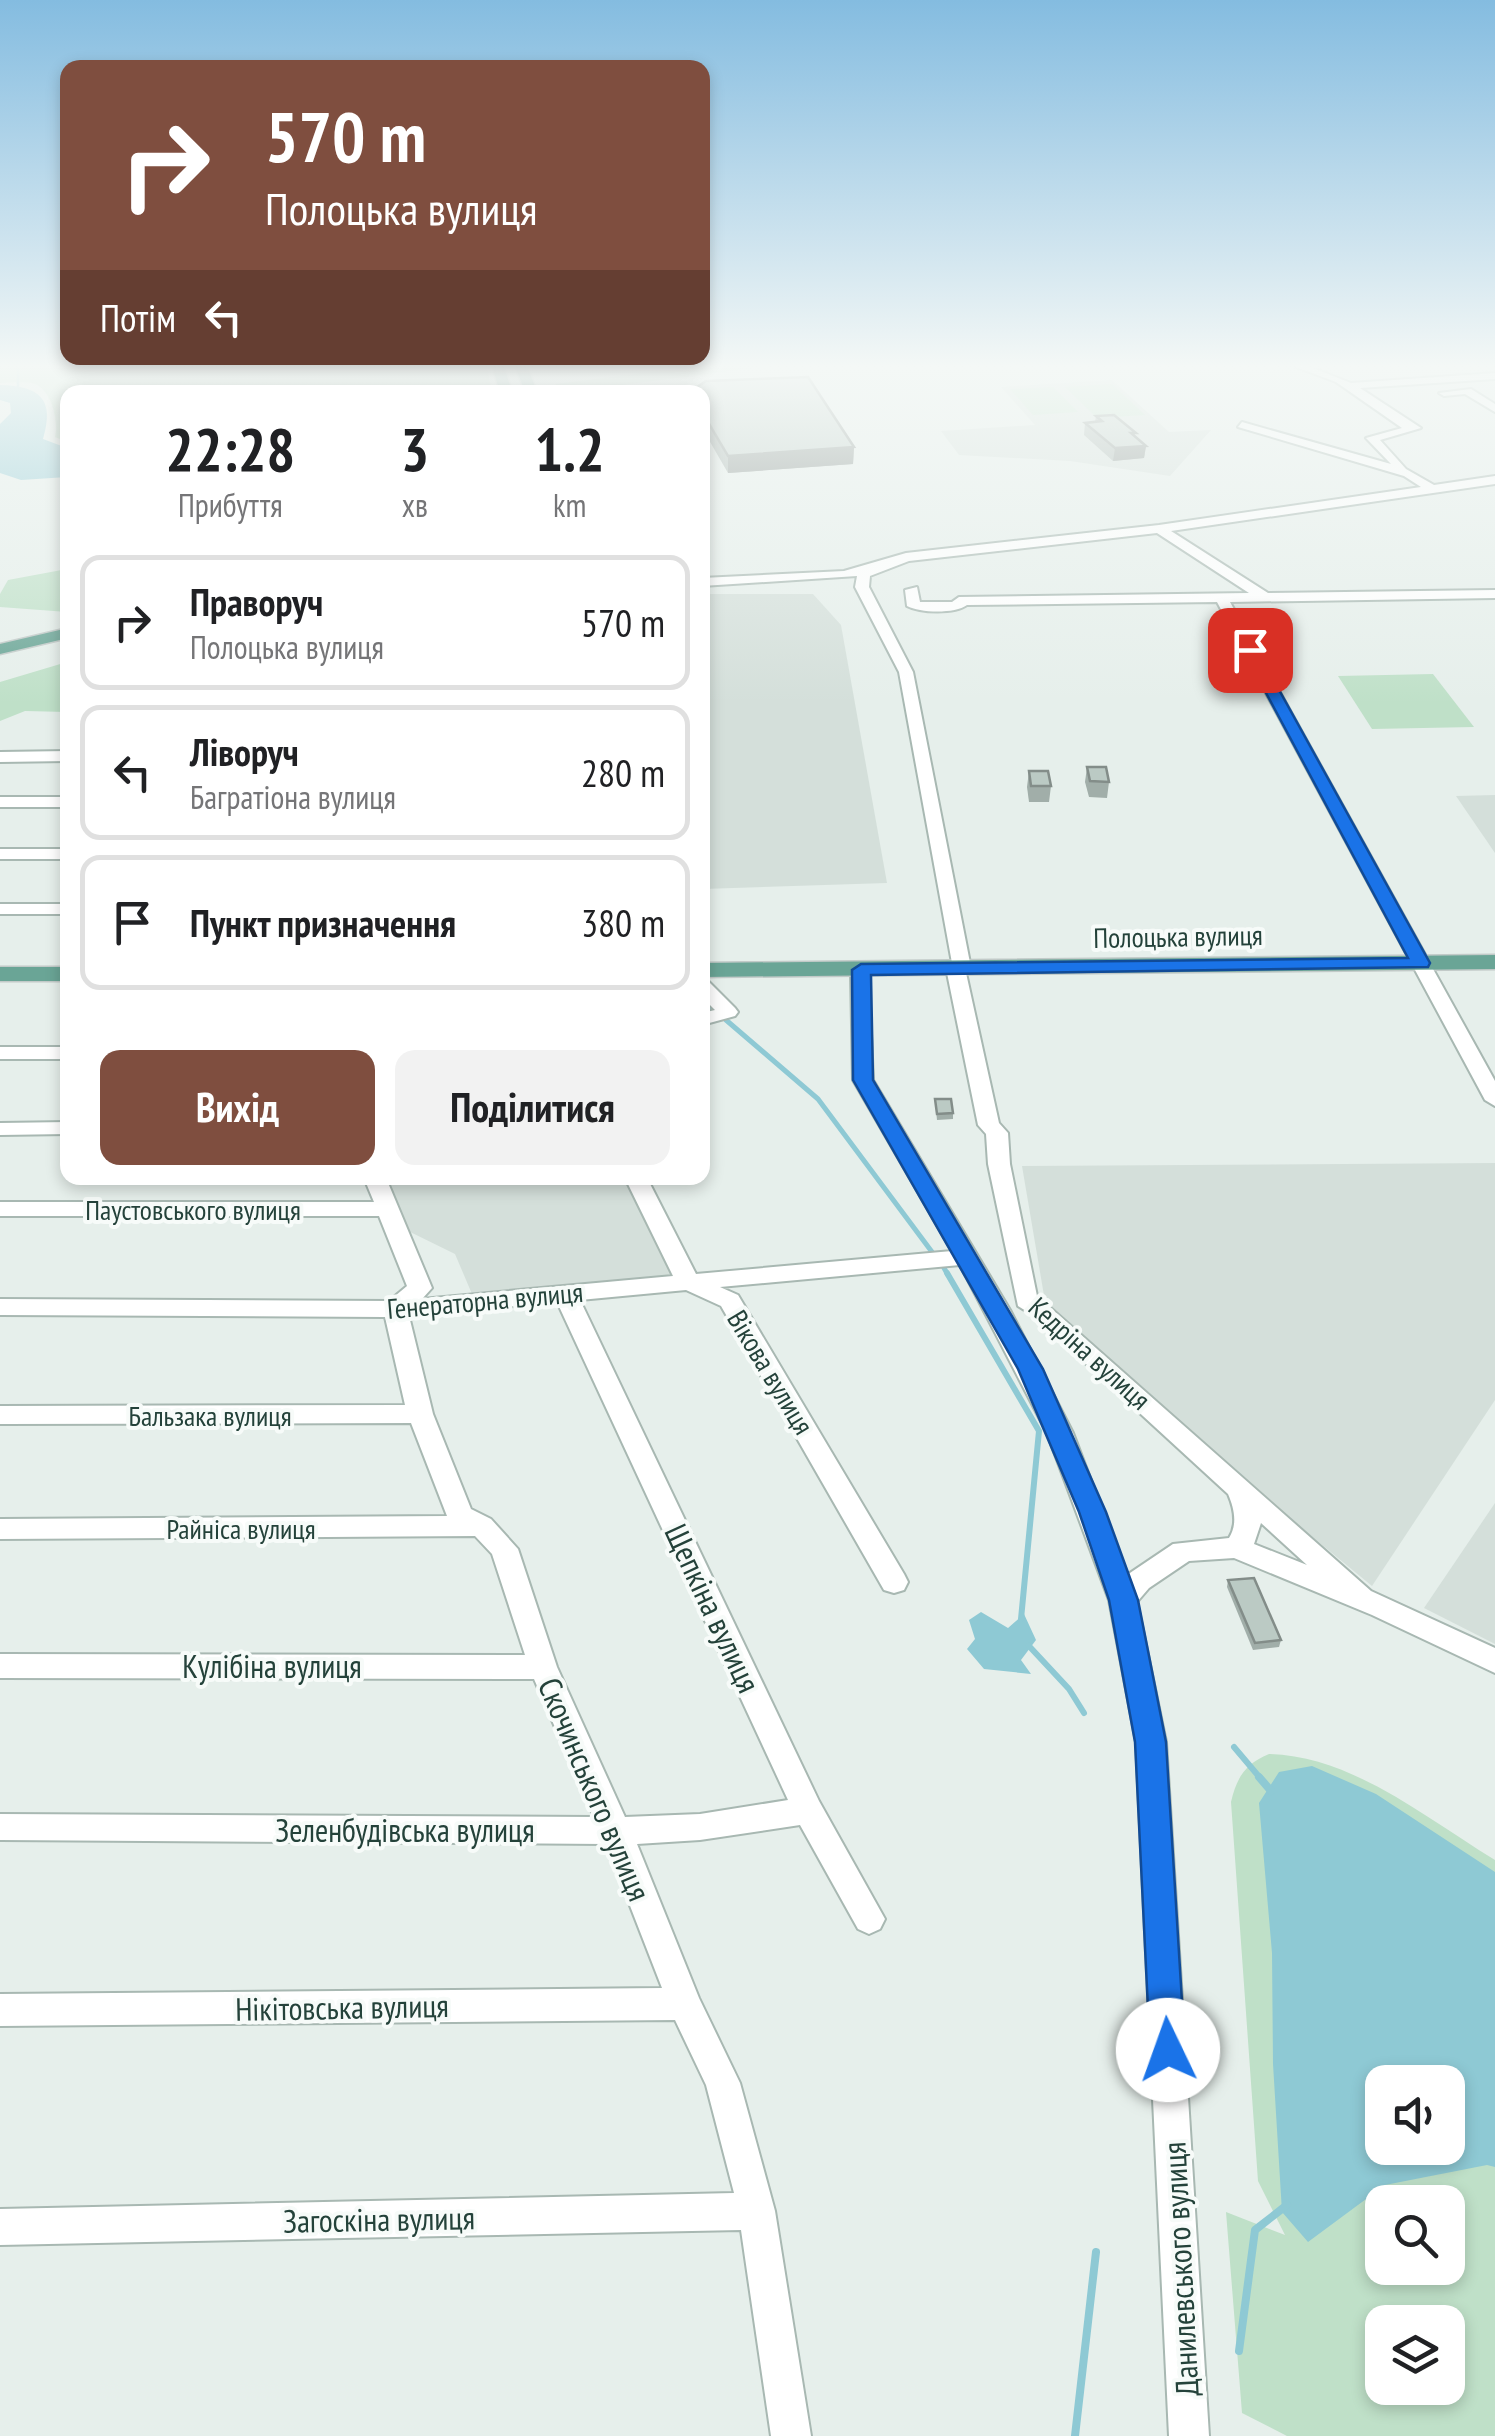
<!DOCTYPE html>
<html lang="uk">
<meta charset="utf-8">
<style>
body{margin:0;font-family:"PT Sans Narrow",sans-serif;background:#f2f2f2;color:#202124;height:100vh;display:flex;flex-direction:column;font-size:38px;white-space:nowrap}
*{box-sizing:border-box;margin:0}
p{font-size:32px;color:#757577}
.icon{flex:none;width:55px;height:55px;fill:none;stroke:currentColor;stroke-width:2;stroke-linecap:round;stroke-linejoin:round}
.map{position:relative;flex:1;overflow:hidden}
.side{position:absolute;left:60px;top:385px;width:650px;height:800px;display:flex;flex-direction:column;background:#fff;border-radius:20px;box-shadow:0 5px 15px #0003}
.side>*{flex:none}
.top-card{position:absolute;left:60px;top:60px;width:650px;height:305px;border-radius:20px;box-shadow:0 5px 15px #0003;background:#7f4e3f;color:#fff;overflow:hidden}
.tools{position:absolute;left:1365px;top:2065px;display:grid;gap:20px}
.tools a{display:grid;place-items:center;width:100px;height:100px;border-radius:20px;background:#fff;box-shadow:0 5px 15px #0003;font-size:50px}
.pin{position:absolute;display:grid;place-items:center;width:85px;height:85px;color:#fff;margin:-42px;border-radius:20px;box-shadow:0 5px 15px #0006}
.me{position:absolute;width:110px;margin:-55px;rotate:357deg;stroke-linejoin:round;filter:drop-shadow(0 0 8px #0008)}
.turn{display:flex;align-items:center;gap:35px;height:210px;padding:0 40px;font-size:45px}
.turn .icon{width:130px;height:130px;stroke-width:2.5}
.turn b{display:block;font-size:70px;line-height:85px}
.then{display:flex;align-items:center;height:95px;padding:0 40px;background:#0003;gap:20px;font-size:38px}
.eta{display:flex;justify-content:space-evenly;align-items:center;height:170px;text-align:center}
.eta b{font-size:60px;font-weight:700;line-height:70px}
.action{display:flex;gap:20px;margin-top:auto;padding:20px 40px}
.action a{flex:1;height:115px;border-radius:20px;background:#7f4e3f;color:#fff;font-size:40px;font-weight:700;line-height:115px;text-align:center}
.action a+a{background:#f2f2f2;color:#202124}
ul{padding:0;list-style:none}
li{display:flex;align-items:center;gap:30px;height:135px;margin:0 20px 15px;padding:0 20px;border:5px solid #e0e0e0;border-radius:20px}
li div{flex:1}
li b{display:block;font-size:38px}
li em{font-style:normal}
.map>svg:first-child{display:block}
.built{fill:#d4dfda}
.green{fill:#bfe0c8;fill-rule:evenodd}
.water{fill:#8ec9d4;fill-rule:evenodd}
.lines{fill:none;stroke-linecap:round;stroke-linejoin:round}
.stream-far3{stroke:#8ec9d4;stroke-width:2.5}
.stream-far2{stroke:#8ec9d4;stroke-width:5}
.stream-far1{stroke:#8ec9d4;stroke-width:6}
.stream{stroke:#8ec9d4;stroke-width:8}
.minor-casing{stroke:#a8b8b2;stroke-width:4}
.major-casing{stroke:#c2cac8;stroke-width:3}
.minor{fill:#fff;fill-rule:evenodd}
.major{fill:#6aa596;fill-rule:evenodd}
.wall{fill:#a1aea9}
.shaded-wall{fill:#838d89}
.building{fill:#bbcac4;stroke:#838d89;stroke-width:2.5}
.route{fill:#1a73e8;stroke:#114b97;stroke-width:2.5}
.labels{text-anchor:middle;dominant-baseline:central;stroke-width:8;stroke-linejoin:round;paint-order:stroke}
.street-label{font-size:28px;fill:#24423a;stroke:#f7fbf9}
.near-street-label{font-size:32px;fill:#24423a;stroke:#f7fbf9}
</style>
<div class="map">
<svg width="1495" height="2436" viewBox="0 0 1495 2436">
<rect width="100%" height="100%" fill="#e6efeb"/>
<g class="built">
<polygon points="1112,380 1169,432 1211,430 1170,476 1070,461 959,455 941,431 1035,425 1001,387"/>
<polygon points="702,594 813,594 841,625 887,883 703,889"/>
<polygon points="1495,795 1495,853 1456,796"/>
<polygon points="1495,1163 1495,1400 1372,1586 1048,1319 1022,1166"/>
<polygon points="386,1178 625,1178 678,1281 472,1294 455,1254 402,1228"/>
<polygon points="1495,1503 1495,1644 1424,1608"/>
</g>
<g class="green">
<path d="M0,363H486L492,392H68L67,442L55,437C59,422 52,391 35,384C26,381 10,383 0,383Z"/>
<polygon points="723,363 790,363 569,392 555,384"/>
<polygon points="1112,384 1145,415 1097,418 1065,387"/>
<polygon points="1053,387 1078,412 1033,415 1010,389"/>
<polygon points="67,569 67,612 0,607 0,594 8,580"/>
<polygon points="67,662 67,712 25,711 0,721 0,682"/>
<polygon points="1433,674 1474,727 1372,729 1338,676"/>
<path d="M1269,1754C1352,1756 1426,1818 1495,1860V1964L1360,2038L1382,2148H1448L1495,2140V2436H1287L1242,2413L1226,2212L1285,2235L1258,2181L1231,1802C1237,1777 1245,1764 1269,1754ZM1382,2202H1448V2268H1382ZM1382,2322H1448V2388H1382Z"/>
</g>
<g class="water">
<path d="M0,385C40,386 55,399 43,439L67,448V477L21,480L0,473V424L11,413L10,403L0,400Z"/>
<polygon points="981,1612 1008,1628 1024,1614 1036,1640 1021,1660 1031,1674 984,1669 967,1649 975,1639 969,1620"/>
<path d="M1312,1766L1376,1794L1495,1872V2167L1487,2165L1385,2185L1308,2242L1282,2212L1273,2064L1272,1953L1259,1803L1279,1772ZM1448,2082V2148H1382V2082Z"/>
</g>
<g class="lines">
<polyline class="stream-far3" points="18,363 18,389"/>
<g class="stream-far2">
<polyline points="702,1009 714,1009"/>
<polyline points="726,1020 818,1099 932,1252"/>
<polyline points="944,1268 948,1275"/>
</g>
<g class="stream-far1">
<polyline points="947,1273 1039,1431 1021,1619"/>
<polyline points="1029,1646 1069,1689 1084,1713"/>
<polyline points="1234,1747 1261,1779"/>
</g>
<g class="stream">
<polyline points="1259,1777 1271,1791"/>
<polyline points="1239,2351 1255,2230 1287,2205"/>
<polyline points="1075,2436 1096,2252"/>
</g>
<defs>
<g id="minor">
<path d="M1285,363H1300L1351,383L1495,373V379L1360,388L1421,428L1380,440L1406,469L1434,485L1495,476V484L1171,531L1268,593L1495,590V598L1230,602L1495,1081V1106L1485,1100L1217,602L967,605C955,614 920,613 907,606L905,590L917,587L920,602H952L959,597L1249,593L1157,533L909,561L870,576L869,587L913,672L971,968L966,973L999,1123L1008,1133L1010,1164L1037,1296L1371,1591L1495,1648V1673L1372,1615L1234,1558L1189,1561L1149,1588L1137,1602L1166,1742L1209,2436H1169L1136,1742L1109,1600L1047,1433L960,1265L720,1287L738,1295L904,1574L908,1582L904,1590L894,1593L884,1590L721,1306L686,1290L580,1300L819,1801L885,1919L880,1929L869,1934L858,1929L800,1825L700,1840L637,1844L699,1998L740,2083L775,2211L811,2436H771L741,2230L0,2245V2209L734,2193L706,2085L675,2020L0,2026V1994L662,1988L606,1844L0,1840V1814L594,1817L534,1679L0,1678V1654L525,1655L492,1554L475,1536L0,1539V1519L447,1516L411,1423L0,1424V1406L405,1405L385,1317L0,1315V1299L389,1301L407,1286L379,1216H0V1202H374L364,1178H386L432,1288L422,1299L673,1276L625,1178H647L696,1274L952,1251L853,1080L851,970L854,966H868L873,1080L1010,1310L1073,1433L1127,1575L1173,1544L1229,1538C1238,1524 1234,1508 1228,1494L1034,1316L1018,1306L988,1164L986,1134L978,1125L946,968L952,963L899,672L855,587L857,576L702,586V578L844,571L906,553L1159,525L1421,487L1404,476L1238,427L1242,422L1391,464L1366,438L1402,428L1336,382ZM557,1302L788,1800L700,1814L625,1817L557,1667L518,1549L491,1519L471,1509L433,1414L409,1316ZM1261,1523L1307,1565L1254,1544Z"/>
<polygon points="1471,389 1495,404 1495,412 1465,394 1444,396 1439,393"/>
<polygon points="68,751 68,761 0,762 0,752"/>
<rect x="0" y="797" width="68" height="10"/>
<rect x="0" y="849" width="68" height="10"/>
<rect x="0" y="904" width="68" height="10"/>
<polygon points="702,980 709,982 735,1008 738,1012 735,1016 702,1025 702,1013 715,1010 702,997"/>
<rect x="0" y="1047" width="68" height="12"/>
<polygon points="68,1122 68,1134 0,1135 0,1123"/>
</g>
<g id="major">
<polygon points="491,363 503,363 512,392 500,392"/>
<polygon points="514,363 526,363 537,392 525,392"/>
<polygon points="68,628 68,638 0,654 0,644"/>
<polygon points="1495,955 1495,969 702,977 702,963"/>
<rect x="0" y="967" width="68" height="14"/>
</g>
</defs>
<use href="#minor" class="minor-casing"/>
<use href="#major" class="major-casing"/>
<use href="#minor" class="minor"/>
<use href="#major" class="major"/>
</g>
<g class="wall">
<polygon points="808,377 854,447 853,464 728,473 702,428 702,392 691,392 691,391 706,381"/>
<polygon points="1096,416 1135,437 1146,446 1144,458 1113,461 1084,435 1085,423 1095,422"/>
<polygon points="1087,767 1109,782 1107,798 1089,797 1085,782"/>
<polygon points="1029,771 1051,786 1049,802 1029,802 1027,787"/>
<polygon points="935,1099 953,1113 953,1119 937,1120"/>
<polygon points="1228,1580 1281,1640 1279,1647 1253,1650 1227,1587"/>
</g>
<g class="shaded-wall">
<polygon points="1146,446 1144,458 1113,461 1115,448"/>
<polygon points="854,447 853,464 728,473 728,456"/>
</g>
<g class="building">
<polygon points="808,377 854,447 728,456 702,412 702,392 692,392 691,391 706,381"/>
<polygon points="1114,415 1136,433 1131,433 1146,446 1115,448 1085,423 1102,421 1096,416"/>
<polygon points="1087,767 1106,767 1109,782 1090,781"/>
<polygon points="1029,771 1048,771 1051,786 1031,786"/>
<polygon points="935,1099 951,1099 953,1113 937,1114"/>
<polygon points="1254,1578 1281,1640 1255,1643 1228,1580"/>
</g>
<linearGradient id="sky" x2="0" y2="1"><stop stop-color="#84bce0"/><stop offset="0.52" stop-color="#f4f8f6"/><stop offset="1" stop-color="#f4f8f6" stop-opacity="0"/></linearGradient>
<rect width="1495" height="704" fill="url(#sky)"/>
<polygon class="route" points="1250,646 1257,650 1430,963 1428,967 871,975 873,1080 1043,1369 1106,1512 1138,1600 1166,1742 1185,2050 1180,2062 1168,2067 1156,2062 1150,2050 1135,1742 1109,1600 1079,1512 1018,1369 853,1080 852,970 861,964 1408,958 1243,650"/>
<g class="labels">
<g class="street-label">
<text transform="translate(1178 936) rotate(-1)">Полоцька вулиця</text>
<text x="193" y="1209">Паустовського вулиця</text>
<text transform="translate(485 1300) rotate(-5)">Генераторна вулиця</text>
<text transform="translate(1090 1353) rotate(42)">Кедріна вулиця</text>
<text transform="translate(771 1372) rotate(59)">Вікова вулиця</text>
<text x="210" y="1415">Бальзака вулиця</text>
<text x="241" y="1528">Райніса вулиця</text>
</g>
<g class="near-street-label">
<text transform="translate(713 1608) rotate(65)">Щепкіна вулиця</text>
<text x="272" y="1666">Кулібіна вулиця</text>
<text transform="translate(595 1789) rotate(67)">Скочинського вулиця</text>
<text x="405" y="1830">Зеленбудівська вулиця</text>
<text transform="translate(342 2007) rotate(-1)">Нікітовська вулиця</text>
<text transform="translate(379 2219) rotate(-1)">Загоскіна вулиця</text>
<text transform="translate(1180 2269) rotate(-93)">Данилевського вулиця</text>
</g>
</g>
</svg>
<div class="tools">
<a><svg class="icon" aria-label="sound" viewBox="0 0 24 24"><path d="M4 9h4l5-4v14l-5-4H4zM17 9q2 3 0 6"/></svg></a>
<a><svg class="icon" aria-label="search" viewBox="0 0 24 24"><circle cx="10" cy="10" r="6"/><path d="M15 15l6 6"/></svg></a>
<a><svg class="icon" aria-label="layers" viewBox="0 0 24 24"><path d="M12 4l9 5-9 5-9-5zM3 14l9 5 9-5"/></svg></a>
</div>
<div class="pin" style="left:1250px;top:650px;background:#d93025"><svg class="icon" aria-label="arrive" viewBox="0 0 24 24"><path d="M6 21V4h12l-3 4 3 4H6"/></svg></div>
<svg class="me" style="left:1168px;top:2050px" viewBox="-20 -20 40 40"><circle r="19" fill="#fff"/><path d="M0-13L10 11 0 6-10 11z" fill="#1a73e8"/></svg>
<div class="top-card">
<div class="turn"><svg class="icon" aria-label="right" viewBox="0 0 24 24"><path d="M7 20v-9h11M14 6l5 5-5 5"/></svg><div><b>570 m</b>Полоцька вулиця</div></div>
<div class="then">Потім<svg class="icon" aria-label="left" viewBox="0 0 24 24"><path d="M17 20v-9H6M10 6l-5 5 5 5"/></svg></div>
</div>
<section class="side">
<div class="eta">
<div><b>22:28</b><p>Прибуття</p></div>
<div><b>3</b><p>хв</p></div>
<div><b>1.2</b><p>km</p></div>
</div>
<ul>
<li><svg class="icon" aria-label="right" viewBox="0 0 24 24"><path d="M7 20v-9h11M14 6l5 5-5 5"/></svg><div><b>Праворуч</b><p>Полоцька вулиця</p></div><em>570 m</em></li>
<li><svg class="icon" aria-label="left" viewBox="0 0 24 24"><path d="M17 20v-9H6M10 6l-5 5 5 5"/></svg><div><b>Ліворуч</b><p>Багратіона вулиця</p></div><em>280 m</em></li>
<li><svg class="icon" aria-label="arrive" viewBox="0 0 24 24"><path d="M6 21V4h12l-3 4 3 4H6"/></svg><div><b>Пункт призначення</b></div><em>380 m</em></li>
</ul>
<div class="action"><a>Вихід</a><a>Поділитися</a></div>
</section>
</div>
